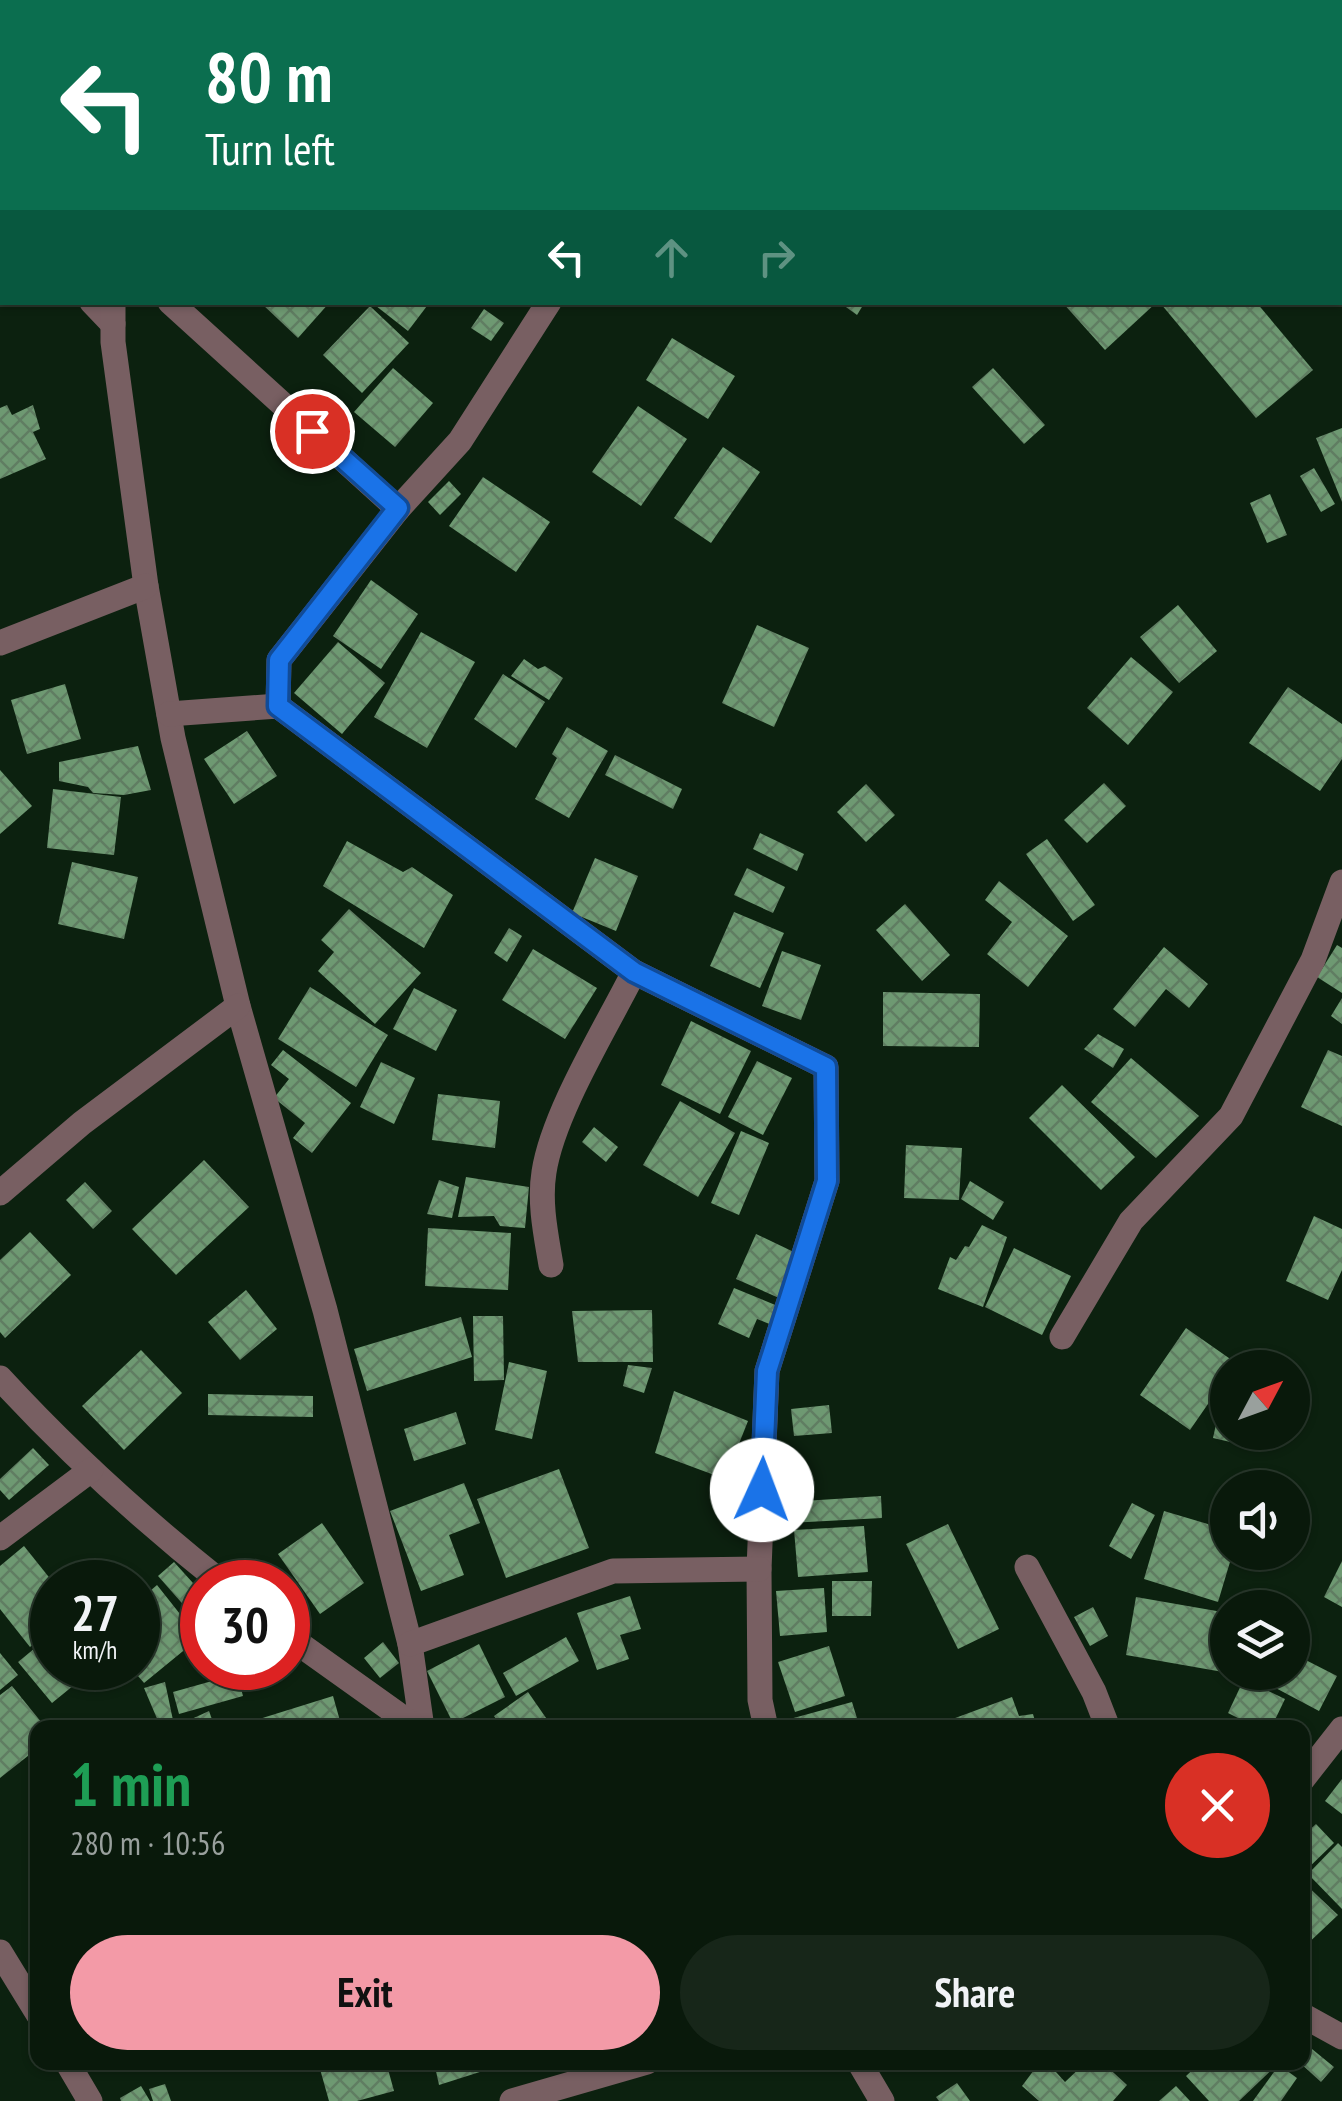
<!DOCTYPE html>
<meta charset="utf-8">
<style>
body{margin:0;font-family:"PT Sans Narrow",sans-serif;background:#172619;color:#f1f3f6;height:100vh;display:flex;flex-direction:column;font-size:38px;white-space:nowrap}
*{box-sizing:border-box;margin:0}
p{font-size:32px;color:#99a09d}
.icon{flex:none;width:55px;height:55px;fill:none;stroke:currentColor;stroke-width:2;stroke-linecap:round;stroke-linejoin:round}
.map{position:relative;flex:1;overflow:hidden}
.sheet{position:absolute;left:30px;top:1720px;width:1280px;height:350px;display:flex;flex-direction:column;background:#09190b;border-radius:20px;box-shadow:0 2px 8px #0004,0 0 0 2px #29382c}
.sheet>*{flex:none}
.hud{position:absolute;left:0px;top:0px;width:1342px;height:305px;box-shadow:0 2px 8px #0004,0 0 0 2px #29382c;background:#0b6e4f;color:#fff;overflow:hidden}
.needle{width:65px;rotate:49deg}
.tools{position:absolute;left:1210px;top:1350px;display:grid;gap:20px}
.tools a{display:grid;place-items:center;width:100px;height:100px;border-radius:50%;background:#09190b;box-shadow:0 2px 8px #0004,0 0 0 2px #29382c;font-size:50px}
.speed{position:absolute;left:30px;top:1560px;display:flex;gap:20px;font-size:50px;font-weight:700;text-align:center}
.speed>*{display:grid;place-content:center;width:130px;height:130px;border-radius:50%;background:#09190b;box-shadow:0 2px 8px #0004,0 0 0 2px #29382c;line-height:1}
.speed small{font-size:25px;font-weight:400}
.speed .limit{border:15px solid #d22;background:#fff;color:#111}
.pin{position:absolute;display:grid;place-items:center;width:85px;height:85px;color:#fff;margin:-42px;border:5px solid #fff;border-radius:50%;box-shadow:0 2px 10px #0007}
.me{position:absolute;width:110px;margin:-55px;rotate:2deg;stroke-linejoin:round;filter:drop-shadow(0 0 8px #0008)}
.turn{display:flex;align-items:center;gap:35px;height:210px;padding:0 40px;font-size:45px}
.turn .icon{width:130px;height:130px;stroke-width:2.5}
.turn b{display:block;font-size:70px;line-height:85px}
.lanes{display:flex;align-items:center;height:95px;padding:0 40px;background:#0003;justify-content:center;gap:50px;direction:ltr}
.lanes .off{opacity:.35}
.round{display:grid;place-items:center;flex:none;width:105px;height:105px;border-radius:52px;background:#172619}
.headline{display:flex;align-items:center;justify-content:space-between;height:170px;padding:0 40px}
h1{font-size:60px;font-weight:700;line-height:75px;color:#1e9e55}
.cta{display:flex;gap:20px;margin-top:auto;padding:20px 40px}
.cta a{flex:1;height:115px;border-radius:60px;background:#f39aa7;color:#111;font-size:40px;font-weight:700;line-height:115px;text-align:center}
.cta a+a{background:#172619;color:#f1f3f6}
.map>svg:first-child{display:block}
.building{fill:url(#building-cross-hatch)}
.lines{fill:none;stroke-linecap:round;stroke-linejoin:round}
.minor{stroke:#785f62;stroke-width:25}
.route-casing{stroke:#114b97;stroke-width:25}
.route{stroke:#1a73e8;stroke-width:18}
</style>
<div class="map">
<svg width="1342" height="2101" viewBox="0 0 1342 2101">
<defs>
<pattern id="building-cross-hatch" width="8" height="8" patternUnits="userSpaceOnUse" patternTransform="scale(2.5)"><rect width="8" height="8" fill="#6e9972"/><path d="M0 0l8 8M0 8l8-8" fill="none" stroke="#607d62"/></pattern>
</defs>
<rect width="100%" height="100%" fill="#0c210f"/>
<g class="building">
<polygon points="260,302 330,302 298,338"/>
<polygon points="371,302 430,302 408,331"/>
<polygon points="839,302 865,302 857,315"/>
<polygon points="1062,302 1157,302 1105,350"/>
<polygon points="1164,302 1256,302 1313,370 1256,418 1161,304"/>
<polygon points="370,306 409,343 362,393 323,355"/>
<polygon points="484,309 504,323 491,341 471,328"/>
<polygon points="672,338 735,376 708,419 646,380"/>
<polygon points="393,368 433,403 395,447 354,412"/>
<polygon points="993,368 1045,425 1024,444 972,387"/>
<polygon points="7,405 12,415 33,405 40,429 33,432 46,459 0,479 0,408"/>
<polygon points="638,406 687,439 641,506 592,472"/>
<polygon points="1342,428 1342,502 1316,438"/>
<polygon points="723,447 760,472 711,543 674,518"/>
<polygon points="1314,468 1335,504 1321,512 1300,476"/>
<polygon points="483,477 550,522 516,572 449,526"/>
<polygon points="449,481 461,494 440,515 428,502"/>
<polygon points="1270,494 1287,535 1267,543 1250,503"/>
<polygon points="371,580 418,614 381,669 333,636"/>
<polygon points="1178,605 1217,651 1179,683 1140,637"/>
<polygon points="757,625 809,648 774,727 722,703"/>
<polygon points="421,632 475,662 427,748 374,717"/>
<polygon points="338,642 385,683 342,734 294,693"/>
<polygon points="1131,657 1173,692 1128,745 1087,708"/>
<polygon points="524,659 538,669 545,666 563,678 549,700 511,676"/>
<polygon points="503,674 545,702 516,748 474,719"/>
<polygon points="65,684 81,739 27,754 11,700"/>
<polygon points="1288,687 1342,724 1342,759 1320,791 1249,743"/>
<polygon points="567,727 608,751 569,818 535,799 557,758 552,754"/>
<polygon points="247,731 277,776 234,804 204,759"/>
<polygon points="138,746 151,790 124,795 93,793 88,787 59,781 59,762"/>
<polygon points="615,755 682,789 673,809 605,775"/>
<polygon points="0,770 32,806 0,834"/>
<polygon points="1104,783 1126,806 1087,843 1064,820"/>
<polygon points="866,784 895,815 866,842 837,812"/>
<polygon points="53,789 121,797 114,855 47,848"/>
<polygon points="760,833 804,854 797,871 753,849"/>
<polygon points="1047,839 1095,905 1073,921 1026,854"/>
<polygon points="347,841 403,872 412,867 453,895 424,948 323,886"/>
<polygon points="595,858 638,876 616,931 572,913"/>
<polygon points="72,862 138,877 124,939 58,924"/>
<polygon points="747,868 785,887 773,913 734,895"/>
<polygon points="999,881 1068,936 1028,987 987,954 1012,922 985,900"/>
<polygon points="905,904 950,955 922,981 876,930"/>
<polygon points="349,909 421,973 375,1024 318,971 334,952 321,940"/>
<polygon points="734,912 784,933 760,988 710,966"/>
<polygon points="509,928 522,936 507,962 494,953"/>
<polygon points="1337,945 1342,948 1342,993 1317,977"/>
<polygon points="1164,947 1208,984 1189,1008 1166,989 1135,1027 1113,1009"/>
<polygon points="533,949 597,988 565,1039 502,1000"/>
<polygon points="782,951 821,965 801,1020 762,1006"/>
<polygon points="310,987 388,1035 356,1087 278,1039"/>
<polygon points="414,988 457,1010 436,1051 393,1029"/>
<polygon points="883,992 980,994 979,1047 883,1046"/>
<polygon points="1342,998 1342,1024 1331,1016"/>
<polygon points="691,1021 751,1051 720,1114 661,1085"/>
<polygon points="1098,1034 1124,1049 1113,1068 1084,1049"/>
<polygon points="283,1050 351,1103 312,1153 293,1138 305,1123 274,1098 289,1079 271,1065"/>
<polygon points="1328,1050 1342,1056 1342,1126 1301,1107"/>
<polygon points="1131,1058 1199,1116 1156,1158 1091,1102"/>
<polygon points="757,1061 792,1078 763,1135 728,1117"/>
<polygon points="381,1062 415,1078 394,1124 360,1107"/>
<polygon points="1062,1085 1135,1157 1101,1190 1029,1118"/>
<polygon points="438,1094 500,1101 495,1148 432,1140"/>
<polygon points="680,1101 735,1133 698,1197 643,1165"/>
<polygon points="594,1127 618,1147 606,1162 582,1142"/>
<polygon points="741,1131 769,1143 739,1215 711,1203"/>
<polygon points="906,1145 962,1148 959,1200 904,1198"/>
<polygon points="204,1160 249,1207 176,1275 132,1229"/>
<polygon points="466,1177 529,1187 525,1228 500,1226 494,1216 458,1217"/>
<polygon points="439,1180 459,1187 452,1218 427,1214"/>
<polygon points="970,1181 1004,1202 993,1220 961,1199"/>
<polygon points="85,1182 112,1211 93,1229 66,1200"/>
<polygon points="1314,1216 1342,1229 1342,1270 1328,1300 1286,1281"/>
<polygon points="982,1225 1007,1237 983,1307 938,1289 950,1257 956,1260 965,1246 969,1247"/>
<polygon points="428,1228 511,1233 508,1290 425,1286"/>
<polygon points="30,1232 71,1275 5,1338 0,1332 0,1260"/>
<polygon points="756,1234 798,1254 779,1298 736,1279"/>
<polygon points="1014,1248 1071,1276 1042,1335 985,1307"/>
<polygon points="734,1288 785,1309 777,1327 757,1319 749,1338 718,1324"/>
<polygon points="246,1290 277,1329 240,1360 208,1322"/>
<polygon points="652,1310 653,1362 578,1362 572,1311"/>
<polygon points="473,1316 503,1316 504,1380 474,1381"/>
<polygon points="461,1317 472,1357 367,1391 354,1349"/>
<polygon points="1186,1328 1236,1363 1233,1368 1228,1368 1228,1375 1190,1430 1140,1395"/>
<polygon points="141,1350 182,1393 124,1450 82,1406"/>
<polygon points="509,1362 547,1371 532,1439 495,1430"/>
<polygon points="628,1365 652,1368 644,1393 623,1386"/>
<polygon points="1224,1388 1228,1389 1228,1432 1269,1432 1265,1450 1213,1438"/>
<polygon points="674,1391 748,1421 725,1479 655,1453"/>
<polygon points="208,1394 313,1396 313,1417 208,1415"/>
<polygon points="829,1405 832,1433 794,1436 791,1409"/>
<polygon points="456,1412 466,1444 414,1461 404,1429"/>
<polygon points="33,1448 49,1465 9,1500 0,1490 0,1479"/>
<polygon points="559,1469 589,1548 506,1578 477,1499"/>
<polygon points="464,1483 480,1523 449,1535 464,1575 421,1591 390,1511"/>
<polygon points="881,1496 882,1518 789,1523 788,1502"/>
<polygon points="1132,1503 1155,1515 1131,1559 1109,1546"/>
<polygon points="1164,1511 1228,1530 1228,1552 1233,1552 1218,1602 1144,1579"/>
<polygon points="322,1523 364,1583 320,1614 278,1554"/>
<polygon points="948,1524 999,1629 958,1649 906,1544"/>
<polygon points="864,1526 868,1572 798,1577 794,1530"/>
<polygon points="24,1546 52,1581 52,1628 30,1647 0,1609 0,1566"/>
<polygon points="1342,1561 1342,1607 1324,1597"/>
<polygon points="174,1562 202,1593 188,1610 158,1576"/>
<polygon points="832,1581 872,1581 871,1616 832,1616"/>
<polygon points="157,1585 199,1638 144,1683 131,1668 138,1668 138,1601"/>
<polygon points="824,1588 827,1632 780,1636 776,1591"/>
<polygon points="630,1596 641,1629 620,1635 629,1659 597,1670 577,1613"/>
<polygon points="1136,1597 1228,1613 1228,1645 1223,1672 1126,1655"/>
<polygon points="1093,1607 1108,1636 1090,1646 1074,1617"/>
<polygon points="52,1634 52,1668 95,1668 52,1703 18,1662"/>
<polygon points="566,1637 579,1661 516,1696 503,1673"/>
<polygon points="383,1642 399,1663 380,1678 364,1658"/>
<polygon points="479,1644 505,1697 453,1723 427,1671"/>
<polygon points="829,1646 845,1696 795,1712 778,1662"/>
<polygon points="0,1653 18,1675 0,1690"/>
<polygon points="1292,1653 1337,1676 1319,1711 1268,1684 1274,1672 1292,1672"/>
<polygon points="237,1674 243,1696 179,1714 173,1692"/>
<polygon points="1244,1679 1285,1699 1271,1728 1258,1728 1228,1713"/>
<polygon points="165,1682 174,1725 169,1728 161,1728 144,1688"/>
<polygon points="12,1686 46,1728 38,1728 38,1748 0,1778 0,1695"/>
<polygon points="528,1692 553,1728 503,1728 494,1716"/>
<polygon points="333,1696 342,1728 258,1728 256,1720"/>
<polygon points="1012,1697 1019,1716 1033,1714 1037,1728 940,1728 939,1724"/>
<polygon points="852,1702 860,1728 781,1728 779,1722"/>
<polygon points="209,1711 215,1728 172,1728"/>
<polygon points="1342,1779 1342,1814 1325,1801"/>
<polygon points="1316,1824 1334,1843 1302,1874 1302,1837"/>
<polygon points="1338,1843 1342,1847 1342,1909 1308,1874"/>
<polygon points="1302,1881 1338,1915 1302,1949"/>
<polygon points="1312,2049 1334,2067 1321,2082 1299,2062 1302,2062"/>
<polygon points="318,2062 386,2062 394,2091 357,2101 329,2101"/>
<polygon points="434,2062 508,2062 508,2063 439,2085"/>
<polygon points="1040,2062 1047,2062 1065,2082 1086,2062 1102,2062 1127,2085 1113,2101 1039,2101 1022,2086"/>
<polygon points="1201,2062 1280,2062 1239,2101 1209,2101 1186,2076"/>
<polygon points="1279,2065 1297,2078 1281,2101 1253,2101"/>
<polygon points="957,2083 970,2101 939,2101 936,2097"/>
<polygon points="165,2084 171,2101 153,2101 149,2089"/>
<polygon points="141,2086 150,2101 121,2101 120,2098"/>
<polygon points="1176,2086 1190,2101 1159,2101"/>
</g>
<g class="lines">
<g class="minor">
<polyline points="326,2 328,0"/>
<polyline points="0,208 2,211"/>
<polyline points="92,302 113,324"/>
<polyline points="113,302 113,342 146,586 173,738 238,1006 325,1310 410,1644 422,1728"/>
<polyline points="170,302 398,509"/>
<polyline points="0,643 146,586"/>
<polyline points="278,706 279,660 398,509 460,441 549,302"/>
<polyline points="169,714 278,706 634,972 826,1067 827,1181 767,1371 759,1569 760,1700 766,1728"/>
<polyline points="0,1193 82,1123 238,1006"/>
<path d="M551,1265C546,1235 539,1203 544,1172C553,1113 606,1028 634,972"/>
<polyline points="1062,1337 1131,1221 1231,1116 1313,960 1342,882"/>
<path d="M0,1378C68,1452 143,1520 221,1582"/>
<polyline points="0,1538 91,1470"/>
<polyline points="1027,1567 1094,1692 1108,1728"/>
<polyline points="288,1636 417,1728"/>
<polyline points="410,1644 613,1571 759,1569"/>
<polyline points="1302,1780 1342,1729"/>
<polyline points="0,1952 38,2014"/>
<polyline points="1302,2015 1342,2037"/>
<polyline points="67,2062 90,2101"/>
<polyline points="859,2062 882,2101"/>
<polyline points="512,2101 647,2062"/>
</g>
</g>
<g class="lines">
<defs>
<polyline id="route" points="312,431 398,508 279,660 278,706 634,972 826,1067 827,1181 767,1371 762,1490"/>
</defs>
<use href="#route" class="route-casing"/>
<use href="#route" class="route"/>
</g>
</svg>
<div class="tools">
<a><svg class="needle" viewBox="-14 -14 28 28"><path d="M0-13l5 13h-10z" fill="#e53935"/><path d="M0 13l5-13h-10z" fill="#99a09d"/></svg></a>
<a><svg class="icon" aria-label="sound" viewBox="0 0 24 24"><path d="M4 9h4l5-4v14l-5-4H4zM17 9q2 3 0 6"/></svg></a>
<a><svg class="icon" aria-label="layers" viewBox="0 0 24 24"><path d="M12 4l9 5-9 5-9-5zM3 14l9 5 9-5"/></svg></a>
</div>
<div class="speed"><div>27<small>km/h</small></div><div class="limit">30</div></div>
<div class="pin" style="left:312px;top:431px;background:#d93025"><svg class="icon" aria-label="arrive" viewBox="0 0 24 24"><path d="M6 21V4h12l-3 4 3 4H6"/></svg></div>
<svg class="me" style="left:762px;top:1490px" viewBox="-20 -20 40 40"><circle r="19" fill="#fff"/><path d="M0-13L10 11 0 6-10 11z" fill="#1a73e8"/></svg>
<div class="hud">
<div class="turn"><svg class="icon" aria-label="left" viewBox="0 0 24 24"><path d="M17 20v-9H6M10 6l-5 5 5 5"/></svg><div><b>80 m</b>Turn left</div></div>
<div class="lanes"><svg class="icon" aria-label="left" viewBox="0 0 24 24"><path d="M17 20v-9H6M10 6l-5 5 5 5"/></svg><svg class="icon off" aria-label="ahead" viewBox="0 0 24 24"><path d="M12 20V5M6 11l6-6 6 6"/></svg><svg class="icon off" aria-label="right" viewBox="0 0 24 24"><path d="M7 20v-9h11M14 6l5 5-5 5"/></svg></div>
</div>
<section class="sheet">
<div class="headline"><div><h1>1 min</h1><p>280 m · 10:56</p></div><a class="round" style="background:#d93025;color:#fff"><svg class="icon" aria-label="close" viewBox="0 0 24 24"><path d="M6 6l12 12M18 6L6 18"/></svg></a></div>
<div class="cta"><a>Exit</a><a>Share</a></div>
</section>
</div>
